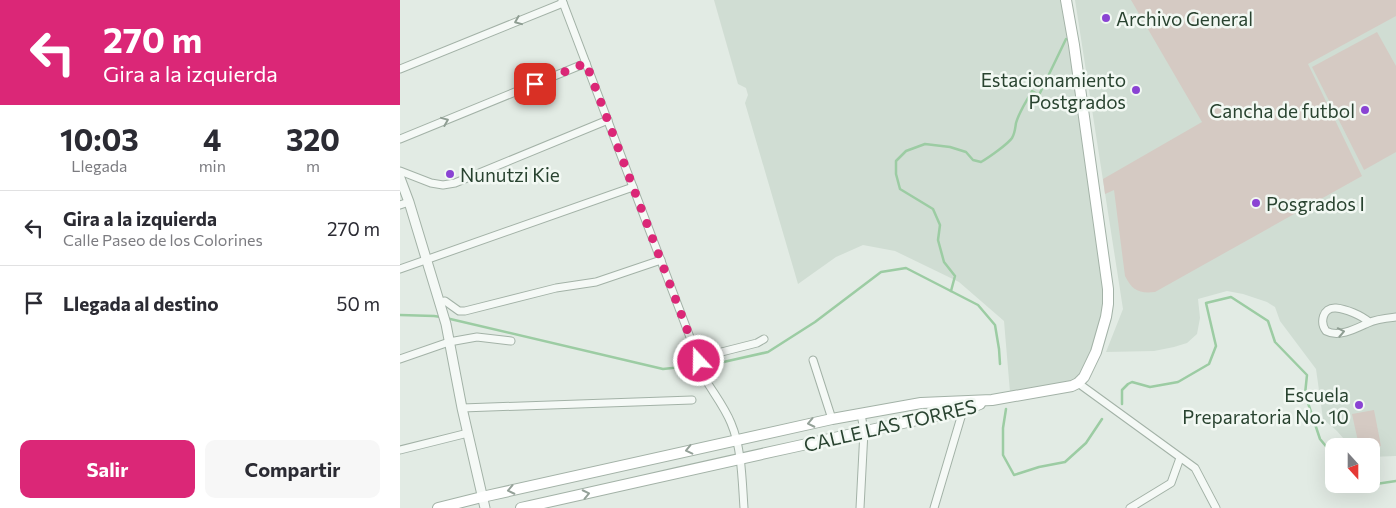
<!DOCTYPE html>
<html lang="es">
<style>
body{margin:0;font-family:Commissioner,sans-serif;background:#f7f7f7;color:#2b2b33;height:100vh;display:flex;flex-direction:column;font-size:19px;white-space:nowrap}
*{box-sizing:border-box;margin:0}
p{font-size:16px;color:#7c7c81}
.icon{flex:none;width:28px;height:28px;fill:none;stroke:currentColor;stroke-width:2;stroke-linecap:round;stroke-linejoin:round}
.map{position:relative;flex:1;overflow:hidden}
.sheet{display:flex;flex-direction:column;background:#fff;width:400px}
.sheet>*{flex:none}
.banner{background:#db2777;color:#fff;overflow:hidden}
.needle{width:32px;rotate:159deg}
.tools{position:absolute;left:925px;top:438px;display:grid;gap:10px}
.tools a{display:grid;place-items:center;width:55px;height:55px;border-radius:10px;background:#fff;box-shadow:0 5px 20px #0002;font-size:25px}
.pin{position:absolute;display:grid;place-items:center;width:42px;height:42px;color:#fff;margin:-21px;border-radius:10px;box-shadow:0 2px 8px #0006}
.me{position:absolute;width:55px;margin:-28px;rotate:339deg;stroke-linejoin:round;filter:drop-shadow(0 0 4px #0008)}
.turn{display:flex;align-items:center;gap:18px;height:105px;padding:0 20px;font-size:22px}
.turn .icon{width:65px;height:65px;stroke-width:2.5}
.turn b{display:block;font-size:35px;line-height:42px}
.eta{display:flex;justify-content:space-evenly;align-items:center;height:85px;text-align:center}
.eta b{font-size:30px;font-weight:700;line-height:35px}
.button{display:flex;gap:10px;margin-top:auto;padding:10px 20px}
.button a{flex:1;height:58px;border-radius:10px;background:#db2777;color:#fff;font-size:20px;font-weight:700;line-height:58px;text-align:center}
.button a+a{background:#f7f7f7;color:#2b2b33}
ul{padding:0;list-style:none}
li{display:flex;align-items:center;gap:15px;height:75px;padding:0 20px;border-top:1px solid #e1e1e2}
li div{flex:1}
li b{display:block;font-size:19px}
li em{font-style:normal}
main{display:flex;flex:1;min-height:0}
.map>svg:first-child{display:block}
.built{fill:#d0ddd3}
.green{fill:#d5cac3}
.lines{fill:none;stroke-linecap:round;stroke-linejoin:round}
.stream{stroke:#9ccca3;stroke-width:2.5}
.minor-casing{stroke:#a3b2a7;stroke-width:9}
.tertiary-casing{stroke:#a3b2a7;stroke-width:11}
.secondary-casing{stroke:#a3b2a7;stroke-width:12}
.minor{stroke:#f5f9f6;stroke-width:7}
.tertiary{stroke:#f5f9f6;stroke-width:9}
.secondary{stroke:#fff;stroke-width:10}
.oneway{stroke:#8f9e93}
.oneway2{stroke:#94a198}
.route{stroke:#db2777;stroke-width:9;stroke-dasharray:0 16.2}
.poi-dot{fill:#8a43d3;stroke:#f2f8f3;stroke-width:2}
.labels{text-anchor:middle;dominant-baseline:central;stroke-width:5;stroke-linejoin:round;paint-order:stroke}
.poi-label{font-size:19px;fill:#294330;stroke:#f2f8f3;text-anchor:start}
.street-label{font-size:19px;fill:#294330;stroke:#f2f8f3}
</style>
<main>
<section class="sheet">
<div class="banner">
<div class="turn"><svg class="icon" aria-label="left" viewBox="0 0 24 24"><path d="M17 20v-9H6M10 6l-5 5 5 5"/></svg><div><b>270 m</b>Gira a la izquierda</div></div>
</div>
<div class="eta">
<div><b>10:03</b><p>Llegada</p></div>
<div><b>4</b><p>min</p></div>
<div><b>320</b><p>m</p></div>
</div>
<ul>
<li><svg class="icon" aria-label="left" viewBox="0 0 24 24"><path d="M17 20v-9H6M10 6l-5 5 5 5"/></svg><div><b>Gira a la izquierda</b><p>Calle Paseo de los Colorines</p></div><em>270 m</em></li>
<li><svg class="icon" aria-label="arrive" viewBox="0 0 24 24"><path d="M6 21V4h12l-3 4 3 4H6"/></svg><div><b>Llegada al destino</b></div><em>50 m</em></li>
</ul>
<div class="button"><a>Salir</a><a>Compartir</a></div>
</section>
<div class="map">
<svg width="996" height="508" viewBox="0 0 996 508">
<rect width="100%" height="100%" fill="#e2ebe4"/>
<g class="built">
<polygon points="314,0 661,0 680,107 705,289 703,318 684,374 671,381 610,392 604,321 559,282 495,251 463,245 436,257 398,284 345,103 348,95 346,88 338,84"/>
<polygon points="675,0 996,0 996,456 971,457 971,446 950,446 937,431 923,419 916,369 880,321 875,307 867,302 843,294 827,291 798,299 800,318 797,334 787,343 774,347 754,351 706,352 723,309"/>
</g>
<g class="green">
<path d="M731,0H996V16L908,64L962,176L755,292C739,294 732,290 725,276L714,190L705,194L703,179L802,122Z"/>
<polygon points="977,32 996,66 996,152 964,170 912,67"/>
<polygon points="974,410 981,446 971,448 971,446 959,446 952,414"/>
</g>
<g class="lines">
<g class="stream">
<path d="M551,291L555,276L544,262L538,240L540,225L533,209L500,189L496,174V161L506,151L525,144L550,147L566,152L573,160L581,162C588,158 608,144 612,138C615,133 615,129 616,123C619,112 626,102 632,91L639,95L666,39"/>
<polyline points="0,315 34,316 41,317"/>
<polyline points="46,318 263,369 319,363 368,352 415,322 481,272 506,268 578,305 595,325 599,349 600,364"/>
<polyline points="722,404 722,390 728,384 732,382 750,387 778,382 809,364 816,346 806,303 831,297 868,321 875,342 907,375 905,394 920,439 934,456"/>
<polyline points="606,409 603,428 603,455 614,475 639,467 665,462 686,443 702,419"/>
<polyline points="971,482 976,484 996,481"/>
</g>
<defs>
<g id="minor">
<path d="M162,0L307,382C315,395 325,408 331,423C342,449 342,480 344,508"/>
<polyline points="0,69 163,3"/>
<polyline points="0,139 186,63"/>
<polyline points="0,171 31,183 43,185 55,183 208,120"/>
<polyline points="0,205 9,202"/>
<polyline points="0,269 233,187"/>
<polyline points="39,302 45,301 59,311 65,311 156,288 196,282 261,260"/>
<path d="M969,322C961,315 946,309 936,308C922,307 920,323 926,331C939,338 957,328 968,323C976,319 987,318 996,317"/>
<polyline points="298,358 357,343 364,339"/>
<polyline points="0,359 49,342 77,337 111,341"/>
<polyline points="413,360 432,419"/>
<polyline points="678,383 795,468 816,508"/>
<polyline points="62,408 292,400"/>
<polyline points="0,450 68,433"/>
<polyline points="460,508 464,431 461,414"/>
<polyline points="534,508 564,407"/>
<polyline points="730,508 771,483 780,458"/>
</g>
<polyline id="tertiary" points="0,178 9,202 46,324 62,408 85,508"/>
<g id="secondary">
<polyline points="38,508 82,497 432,419 521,403 592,400 672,386 678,383 684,377 696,352 706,317 708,304 708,289 674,45 666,0"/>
<path d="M121,508C269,475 416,441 564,410L580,404"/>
</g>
</defs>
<use href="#minor" class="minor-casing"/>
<use href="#tertiary" class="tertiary-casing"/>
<use href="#secondary" class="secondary-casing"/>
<use href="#minor" class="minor"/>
<use href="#tertiary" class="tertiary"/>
<use href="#secondary" class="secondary"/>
</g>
<defs><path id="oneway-chevron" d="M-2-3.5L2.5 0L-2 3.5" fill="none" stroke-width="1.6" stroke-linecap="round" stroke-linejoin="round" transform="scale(1.25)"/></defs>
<g class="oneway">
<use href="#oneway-chevron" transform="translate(118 21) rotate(158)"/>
<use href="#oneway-chevron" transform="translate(45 121) rotate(-22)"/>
<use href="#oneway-chevron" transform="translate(941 332) rotate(-11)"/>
</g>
<g class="oneway2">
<use href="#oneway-chevron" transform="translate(411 423) rotate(168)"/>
<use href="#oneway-chevron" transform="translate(289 450) rotate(167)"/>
<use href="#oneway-chevron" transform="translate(111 490) rotate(168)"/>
<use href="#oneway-chevron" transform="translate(186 494) rotate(-12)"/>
</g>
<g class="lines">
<polyline class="route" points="135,84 186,63 299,361"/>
</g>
<g class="poi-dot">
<circle cx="706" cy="18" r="5"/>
<circle cx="736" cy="90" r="5"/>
<circle cx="965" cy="110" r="5"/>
<circle cx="50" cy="174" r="5"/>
<circle cx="856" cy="203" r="5"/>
<circle cx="959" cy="405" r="5"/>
</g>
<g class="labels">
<g class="poi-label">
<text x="716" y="18">Archivo General</text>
<text x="726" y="79" text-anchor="end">Estacionamiento<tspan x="726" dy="22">Postgrados</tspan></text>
<text x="955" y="110" text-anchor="end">Cancha de futbol</text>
<text x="60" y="174">Nunutzi Kie</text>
<text x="866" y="203">Posgrados I</text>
<text x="949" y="394" text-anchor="end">Escuela<tspan x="949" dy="22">Preparatoria No. 10</tspan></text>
</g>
<g class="street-label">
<text transform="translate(490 425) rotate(-13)">CALLE LAS TORRES</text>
</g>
</g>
</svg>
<div class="tools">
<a><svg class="needle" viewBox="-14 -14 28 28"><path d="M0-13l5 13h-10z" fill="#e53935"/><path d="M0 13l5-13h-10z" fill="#7c7c81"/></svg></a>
</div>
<div class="pin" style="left:135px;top:84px;background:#d93025"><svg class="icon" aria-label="arrive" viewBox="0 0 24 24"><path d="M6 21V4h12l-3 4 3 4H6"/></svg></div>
<svg class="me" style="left:299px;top:361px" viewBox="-20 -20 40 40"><circle r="17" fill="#db2777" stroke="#fff" stroke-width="3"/><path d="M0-11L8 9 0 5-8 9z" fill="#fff"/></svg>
</div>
</main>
